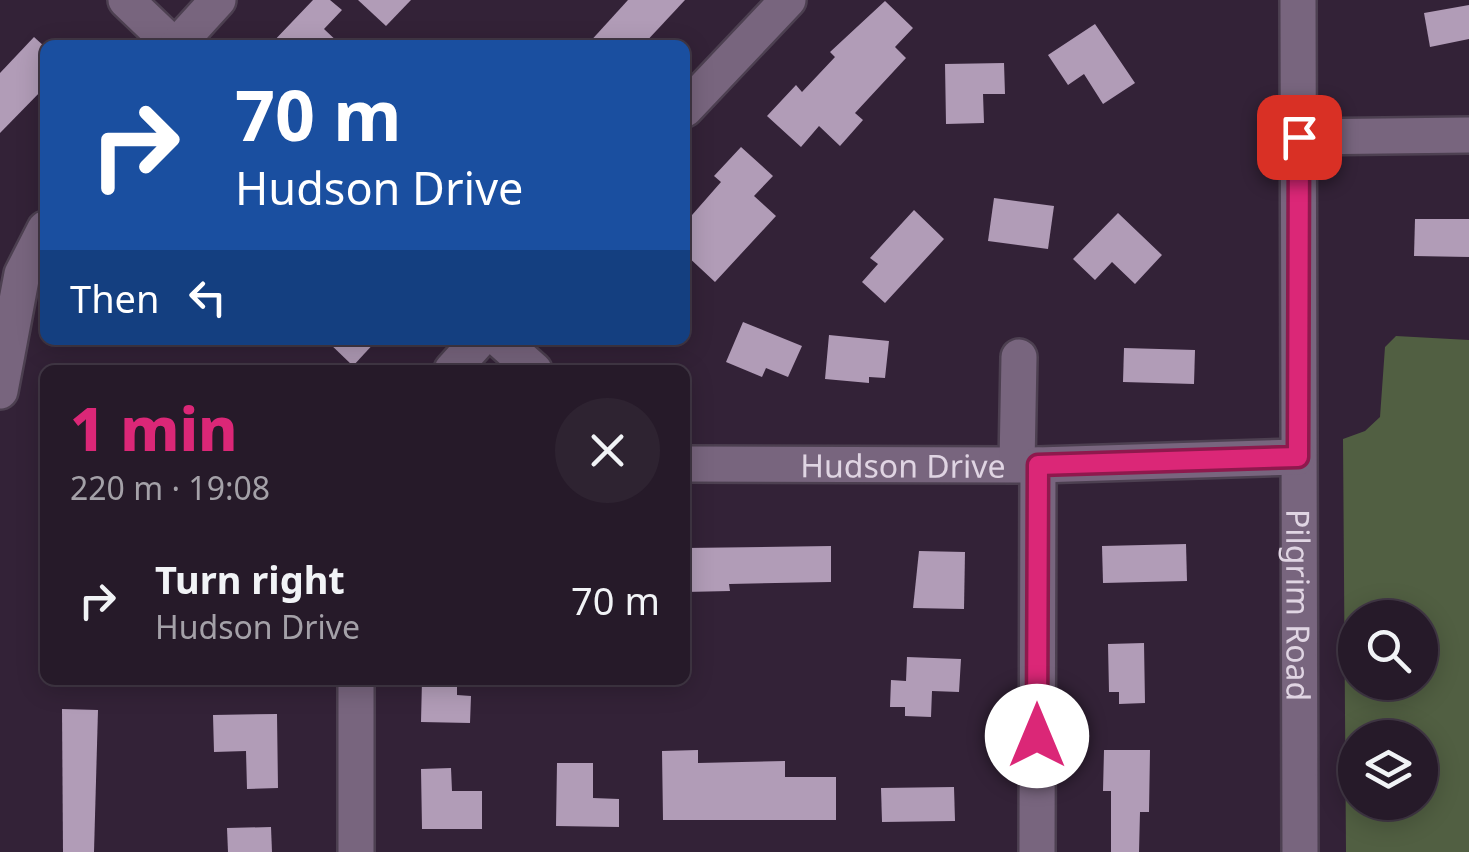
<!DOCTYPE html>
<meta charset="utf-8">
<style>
body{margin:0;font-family:"Noto Sans",sans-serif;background:#2e2331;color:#f1f3f6;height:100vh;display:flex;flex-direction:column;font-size:38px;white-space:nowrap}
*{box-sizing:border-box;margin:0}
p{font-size:32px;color:#a4a1a8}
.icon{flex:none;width:55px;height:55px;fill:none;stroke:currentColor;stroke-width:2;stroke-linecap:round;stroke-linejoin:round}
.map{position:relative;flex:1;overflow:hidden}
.panel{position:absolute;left:40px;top:365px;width:650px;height:320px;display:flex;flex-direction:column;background:#261a29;border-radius:15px;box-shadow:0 5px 25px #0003,0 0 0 2px #423846}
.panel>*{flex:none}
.banner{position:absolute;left:40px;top:40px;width:650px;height:305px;border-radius:15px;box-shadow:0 5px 25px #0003,0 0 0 2px #423846;background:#1a4fa0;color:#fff;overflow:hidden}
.controls{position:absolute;left:1338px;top:600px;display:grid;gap:20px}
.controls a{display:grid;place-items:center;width:100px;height:100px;border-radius:50%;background:#261a29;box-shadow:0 5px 25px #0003,0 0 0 2px #423846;font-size:50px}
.pin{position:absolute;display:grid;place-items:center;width:85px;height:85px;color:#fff;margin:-42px;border-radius:20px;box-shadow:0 5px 15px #0006}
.me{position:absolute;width:110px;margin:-55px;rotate:0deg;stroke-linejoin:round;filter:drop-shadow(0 0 8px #0008)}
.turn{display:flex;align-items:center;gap:35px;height:210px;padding:0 30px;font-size:45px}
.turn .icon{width:130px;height:130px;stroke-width:2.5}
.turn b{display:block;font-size:70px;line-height:85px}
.then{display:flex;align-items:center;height:95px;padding:0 30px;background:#0003;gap:20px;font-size:38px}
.round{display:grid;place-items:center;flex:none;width:105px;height:105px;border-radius:52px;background:#2e2331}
.head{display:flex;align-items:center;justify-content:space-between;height:170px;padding:0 30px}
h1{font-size:60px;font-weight:800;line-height:75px;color:#db2777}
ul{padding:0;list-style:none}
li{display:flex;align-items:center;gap:30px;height:130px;padding:0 30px}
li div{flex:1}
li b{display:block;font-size:38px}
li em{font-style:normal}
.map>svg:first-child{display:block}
.forest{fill:#515f42;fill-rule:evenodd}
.building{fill:#b19cb7}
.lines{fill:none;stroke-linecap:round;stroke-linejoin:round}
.minor-casing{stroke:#4d4051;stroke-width:40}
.minor{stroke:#78657e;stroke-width:35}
.route-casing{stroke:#8e194d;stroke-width:25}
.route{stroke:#db2777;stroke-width:18}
.labels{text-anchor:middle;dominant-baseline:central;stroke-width:10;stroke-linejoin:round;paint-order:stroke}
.street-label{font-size:32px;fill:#e0d5e3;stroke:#28182d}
</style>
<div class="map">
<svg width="1469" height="852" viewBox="0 0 1469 852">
<rect width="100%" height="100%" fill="#332237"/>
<path class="forest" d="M1396,336L1469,340V852H1346L1343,439L1365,431L1380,417L1385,347ZM1355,618H1420V682H1355ZM1355,738H1420V802H1355Z"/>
<g class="building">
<polygon points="313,0 330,0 342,10 324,29 341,45 270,45"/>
<polygon points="358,0 411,0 386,26"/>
<polygon points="628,0 685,0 643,45 587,45"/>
<polygon points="885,1 913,28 895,47 906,58 855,113 863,120 840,146 819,126 801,147 767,116 796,85 802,92 835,57 830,52"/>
<polygon points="1469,5 1469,39 1430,47 1424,13"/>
<polygon points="1095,24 1135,83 1103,104 1084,74 1068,85 1048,55"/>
<polygon points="34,37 45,47 45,87 0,133 0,73"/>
<polygon points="1004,63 1005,94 983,94 984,123 946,124 945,64"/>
<polygon points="741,147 773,176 754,196 776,216 715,282 685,254 685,223 721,182 714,176"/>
<polygon points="994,198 1054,206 1048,249 988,241"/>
<polygon points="914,210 944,239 885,303 862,282 878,264 870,258"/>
<polygon points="1118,213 1162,255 1135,284 1112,262 1095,280 1073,259"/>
<polygon points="1415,219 1469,219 1469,257 1414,256"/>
<polygon points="743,322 802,346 788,377 766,368 762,377 726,362"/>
<polygon points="829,335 889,341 885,378 869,377 869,383 825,379"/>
<polygon points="326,340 377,340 353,366"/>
<polygon points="1124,348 1195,350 1194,384 1123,382"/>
<polygon points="1186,544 1187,581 1103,583 1102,546"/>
<polygon points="831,546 831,582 729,584 730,591 685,592 685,548"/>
<polygon points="919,551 965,552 964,609 913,608"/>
<polygon points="1144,643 1145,703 1119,704 1119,692 1109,692 1108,644"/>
<polygon points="907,657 961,659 959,692 932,691 931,717 905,716 905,707 890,707 891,680 906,681"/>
<polygon points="422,680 457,680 457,695 471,696 470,723 421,722"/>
<polygon points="62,709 98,710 94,852 63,852"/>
<polygon points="277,714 278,788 247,789 246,751 214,752 213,715"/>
<polygon points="698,750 698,763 785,761 785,777 836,777 836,820 663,820 662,751"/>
<polygon points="1104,750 1150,750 1149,812 1140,812 1139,852 1111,852 1111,791 1103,791"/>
<polygon points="557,763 593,763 593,798 619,799 619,827 556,826"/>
<polygon points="451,768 452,791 482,791 482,829 422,829 421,769"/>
<polygon points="954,787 955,821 882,822 881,788"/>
<polygon points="271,827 272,852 228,852 227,828"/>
</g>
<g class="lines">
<defs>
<g id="minor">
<polyline points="126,0 173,45"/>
<path id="s1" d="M1298,0L1300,852"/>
<polyline points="177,45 218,0"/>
<polyline points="685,109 788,0"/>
<polyline points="1299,137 1469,135"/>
<polyline points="500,340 534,370"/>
<polyline points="452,370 479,340"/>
<polyline points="0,391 22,274 45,229"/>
<path id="s2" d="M685,464L1038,465L1298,457"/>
<polyline points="1017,464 1019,357"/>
<polyline points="356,680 356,852"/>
<polyline points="1037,852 1038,465"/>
</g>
</defs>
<use href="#minor" class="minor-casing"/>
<use href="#minor" class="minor"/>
</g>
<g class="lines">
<defs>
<polyline id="route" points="1037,736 1038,465 1298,457 1299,137"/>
</defs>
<use href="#route" class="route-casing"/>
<use href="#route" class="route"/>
</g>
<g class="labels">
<g class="street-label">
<text stroke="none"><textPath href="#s2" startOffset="218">Hudson Drive</textPath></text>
<text stroke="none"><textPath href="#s1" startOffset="605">Pilgrim Road</textPath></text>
</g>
</g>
</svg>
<div class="controls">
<a><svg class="icon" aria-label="search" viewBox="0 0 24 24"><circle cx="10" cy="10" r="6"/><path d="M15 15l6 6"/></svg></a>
<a><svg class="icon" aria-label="layers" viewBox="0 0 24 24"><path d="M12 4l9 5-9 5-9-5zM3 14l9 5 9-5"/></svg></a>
</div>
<div class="pin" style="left:1299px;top:137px;background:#d93025"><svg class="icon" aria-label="arrive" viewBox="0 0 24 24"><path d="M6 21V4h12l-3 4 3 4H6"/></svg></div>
<svg class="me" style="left:1037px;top:736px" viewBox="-20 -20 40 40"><circle r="19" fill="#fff"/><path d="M0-13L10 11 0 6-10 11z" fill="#db2777"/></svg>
<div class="banner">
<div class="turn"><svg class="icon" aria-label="right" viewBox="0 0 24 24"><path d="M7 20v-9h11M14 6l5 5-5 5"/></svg><div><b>70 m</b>Hudson Drive</div></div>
<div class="then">Then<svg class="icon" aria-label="left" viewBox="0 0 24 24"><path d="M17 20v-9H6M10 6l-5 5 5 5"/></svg></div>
</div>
<section class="panel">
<div class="head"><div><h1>1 min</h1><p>220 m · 19:08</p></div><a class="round"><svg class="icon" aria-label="close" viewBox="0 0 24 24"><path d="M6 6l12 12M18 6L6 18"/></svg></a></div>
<ul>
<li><svg class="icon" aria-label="right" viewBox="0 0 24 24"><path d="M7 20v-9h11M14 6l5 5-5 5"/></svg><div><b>Turn right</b><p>Hudson Drive</p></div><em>70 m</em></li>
</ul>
</section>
</div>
